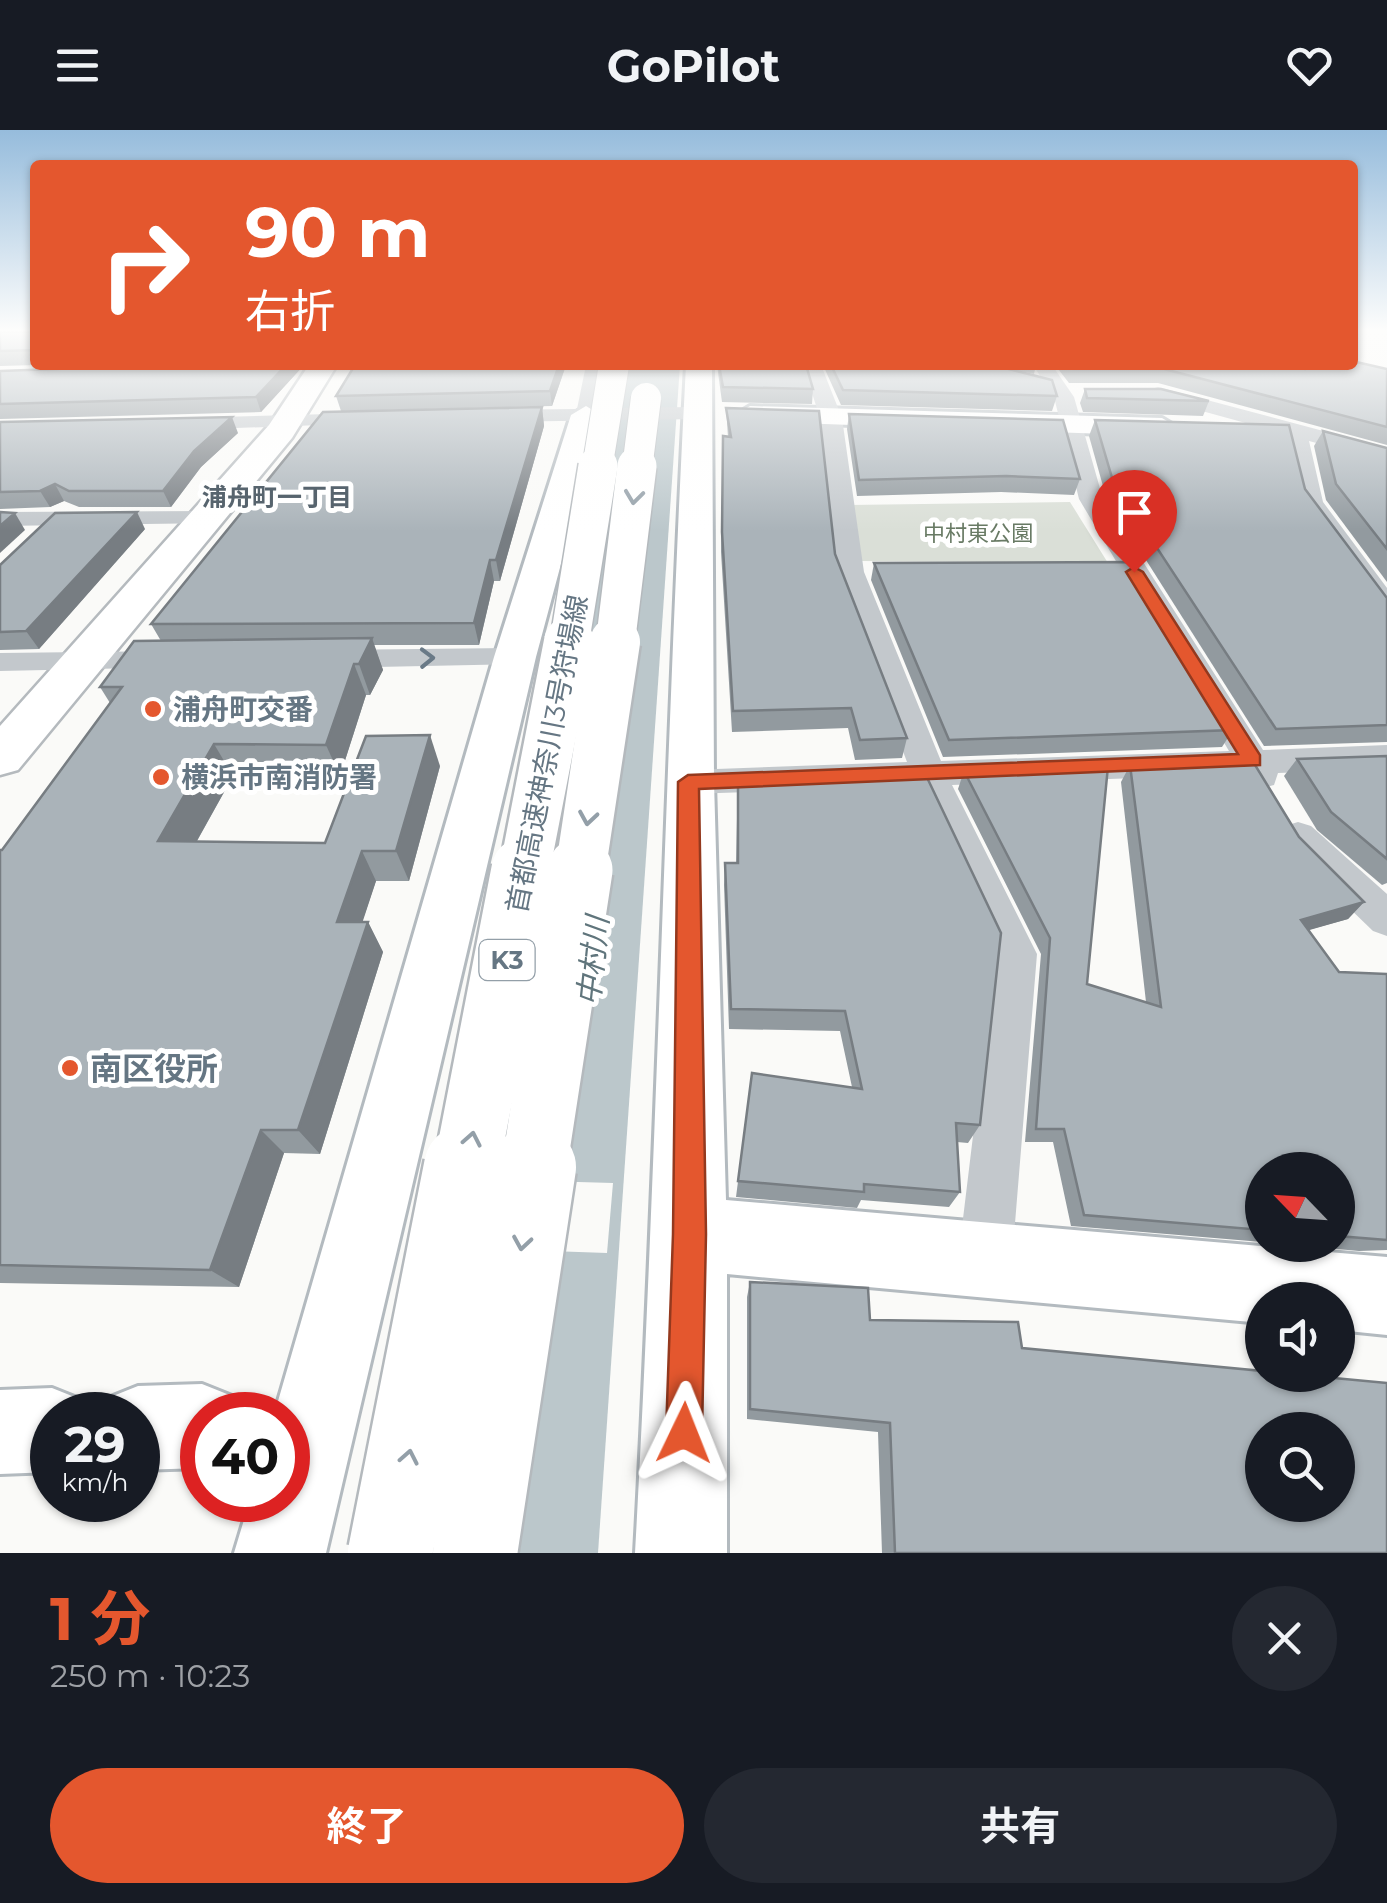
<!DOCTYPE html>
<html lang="ja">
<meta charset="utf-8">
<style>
body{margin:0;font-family:Montserrat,"Noto Sans JP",sans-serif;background:#242831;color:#f1f3f6;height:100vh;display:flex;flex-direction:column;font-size:38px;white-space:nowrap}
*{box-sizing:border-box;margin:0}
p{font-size:32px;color:#9ea1a6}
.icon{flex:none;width:55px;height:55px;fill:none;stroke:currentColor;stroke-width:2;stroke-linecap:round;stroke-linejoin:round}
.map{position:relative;height:1423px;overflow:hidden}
.details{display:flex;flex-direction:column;background:#171b24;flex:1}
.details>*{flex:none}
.guide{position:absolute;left:30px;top:30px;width:1328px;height:210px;border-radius:10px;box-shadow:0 2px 8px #0004;background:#e4572e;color:#fff;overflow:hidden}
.needle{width:65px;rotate:295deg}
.fabs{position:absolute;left:1245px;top:1022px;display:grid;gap:20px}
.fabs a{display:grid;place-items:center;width:110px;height:110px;border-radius:50%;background:#171b24;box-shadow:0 2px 8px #0004;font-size:50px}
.speed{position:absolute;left:30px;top:1262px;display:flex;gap:20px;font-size:50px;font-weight:700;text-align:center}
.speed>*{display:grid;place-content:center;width:130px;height:130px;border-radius:50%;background:#171b24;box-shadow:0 2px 8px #0004;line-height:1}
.speed small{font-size:25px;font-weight:400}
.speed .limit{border:15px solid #d22;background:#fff;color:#111}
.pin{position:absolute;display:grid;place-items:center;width:85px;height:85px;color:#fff;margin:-102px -42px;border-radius:50% 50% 50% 0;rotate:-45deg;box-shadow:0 0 10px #0007}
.pin .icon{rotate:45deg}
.me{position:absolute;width:110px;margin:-55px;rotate:2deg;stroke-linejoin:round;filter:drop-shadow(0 0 8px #0008)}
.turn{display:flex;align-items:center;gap:35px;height:210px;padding:0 50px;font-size:45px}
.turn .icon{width:130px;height:130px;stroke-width:2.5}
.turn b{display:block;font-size:70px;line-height:85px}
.round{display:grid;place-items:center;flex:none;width:105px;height:105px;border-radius:52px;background:#242831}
.summary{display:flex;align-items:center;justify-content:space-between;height:170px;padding:0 50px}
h1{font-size:60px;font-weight:700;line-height:75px;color:#e4572e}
.cta{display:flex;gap:20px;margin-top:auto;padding:20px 50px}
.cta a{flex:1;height:115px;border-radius:60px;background:#e4572e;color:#fff;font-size:40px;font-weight:700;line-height:115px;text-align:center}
.cta a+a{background:#242831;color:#f1f3f6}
header{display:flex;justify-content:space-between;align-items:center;height:130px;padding:0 50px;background:#171b24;font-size:45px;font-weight:700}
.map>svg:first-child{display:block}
.green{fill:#dadfd7}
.water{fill:#bbc7cb}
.pier{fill:#fafaf8}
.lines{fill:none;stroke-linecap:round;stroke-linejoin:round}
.secondary-casing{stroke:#b3babf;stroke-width:6}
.primary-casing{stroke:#b5babe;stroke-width:5}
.street{fill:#c3c8cc;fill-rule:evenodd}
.secondary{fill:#fff;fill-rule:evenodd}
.primary{fill:#fff;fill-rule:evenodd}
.highway-bridge-far4-casing{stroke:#b4b9bd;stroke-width:32;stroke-linecap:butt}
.highway-bridge-far3-casing{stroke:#b4b9bd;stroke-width:42;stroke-linecap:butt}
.highway-bridge-far2-casing{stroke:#b4b9bd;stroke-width:55;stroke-linecap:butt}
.highway-bridge-far1-casing{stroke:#b4b9bd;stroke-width:70;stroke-linecap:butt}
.highway-bridge-casing{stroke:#b4b9bd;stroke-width:89;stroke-linecap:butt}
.highway-bridge-far4{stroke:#fff;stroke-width:30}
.highway-bridge-far3{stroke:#fff;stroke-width:39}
.highway-bridge-far2{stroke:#fff;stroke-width:50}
.highway-bridge-far1{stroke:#fff;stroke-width:65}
.highway-bridge{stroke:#fff;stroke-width:84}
.wall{fill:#929a9f}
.shaded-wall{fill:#777d82}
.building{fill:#aab3b9;stroke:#777d82;stroke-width:2.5;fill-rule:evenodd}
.oneway{stroke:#939fa8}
.oneway2{stroke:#6a7a87}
.route{fill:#e4572e;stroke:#94391e;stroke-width:2.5}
.poi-dot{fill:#e4572e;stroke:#fff;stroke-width:4}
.labels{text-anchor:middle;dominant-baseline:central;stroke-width:10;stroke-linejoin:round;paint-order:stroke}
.far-park-label{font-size:22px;fill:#687a64;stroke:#fff}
.far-neighbourhood-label{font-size:25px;font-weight:bold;fill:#57646e;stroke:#fff}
.shield{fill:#fff;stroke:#939fa8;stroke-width:2.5}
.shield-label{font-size:25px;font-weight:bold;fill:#657683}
.poi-label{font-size:28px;font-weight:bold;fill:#657683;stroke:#fff;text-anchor:start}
.street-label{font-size:28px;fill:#657683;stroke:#fff}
.water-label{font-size:30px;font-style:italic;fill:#60757c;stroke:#fff}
.near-poi-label{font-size:32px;font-weight:bold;fill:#657683;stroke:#fff;text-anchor:start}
</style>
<header><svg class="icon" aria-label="menu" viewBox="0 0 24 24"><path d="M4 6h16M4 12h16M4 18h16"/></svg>GoPilot<svg class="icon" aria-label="heart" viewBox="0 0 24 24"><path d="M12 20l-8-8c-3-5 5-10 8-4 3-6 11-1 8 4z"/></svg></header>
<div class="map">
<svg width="1387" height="1423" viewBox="0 0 1387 1423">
<rect width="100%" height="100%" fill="#fafaf8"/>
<polygon class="green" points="1070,372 1108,433 861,431 848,375"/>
<polygon class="water" points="614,235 680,235 598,1423 376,1423"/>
<polygon class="pier" points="445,1048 613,1053 607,1123 432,1117"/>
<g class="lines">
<defs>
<g id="secondary">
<path d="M686,235H712L714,652L726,1070L1387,1127V1205L1338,1200V1170H1262V1193L727,1144V1423H635C657,1027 665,631 686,235Z"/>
<polygon points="586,276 601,285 536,527 326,1423 234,1423 250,1370 288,1370 288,1285 274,1285 494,527 571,285"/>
<polygon points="750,276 1162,288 1177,297 1162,306 740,291 735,285"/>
<polygon points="202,1254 232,1266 240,1285 202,1285 202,1338 138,1340 138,1285 101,1285 108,1268 138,1256"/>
<polygon points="52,1258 82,1270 88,1285 52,1285 52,1342 0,1344 0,1260"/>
</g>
<polygon id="primary" points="309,235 337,235 292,308 18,640 0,645 0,596 269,295"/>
</defs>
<use href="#secondary" class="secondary-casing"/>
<use href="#primary" class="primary-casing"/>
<g class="street">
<polygon points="586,235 604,235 598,278 699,277 709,283 699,289 492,292 482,286 492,280 577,279"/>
<polygon points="803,235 821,235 842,288 864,442 941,631 1229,621 1079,369 1054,267 1033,235 1052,235 1074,267 1103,369 1263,620 1387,615 1387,639 1278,643 1274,655 1262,658 1250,655 1243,644 952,655 1037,824 1012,1130 1004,1149 985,1157 966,1149 958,1130 995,824 918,656 689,664 677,661 671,652 677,643 689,640 907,632 836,442 820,288"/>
<polygon points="1158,257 1387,318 1387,332 1309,311 1323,372 1387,458 1387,486 1377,483 1299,373 1287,312 1278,302 1151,267 1151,259"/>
<polygon points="367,283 378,289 374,293 182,300 171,294 182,288"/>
<polygon points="208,381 220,388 217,393 0,396 0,382"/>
<polygon points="515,518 526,520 530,527 526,534 327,538 312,529 327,520"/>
<polygon points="172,521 183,523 187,530 183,537 0,541 0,523"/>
<polygon points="1298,692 1311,696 1387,764 1387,806 1373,801 1285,716 1279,706 1285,696"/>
</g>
<use href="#secondary" class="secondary"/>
<use href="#primary" class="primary"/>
<defs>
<g id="highway-bridge-far4">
<polyline points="597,339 614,235"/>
<polyline points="637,339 646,268"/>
</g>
<g id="highway-bridge-far3">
<polyline points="569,515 598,336"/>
<polyline points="615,515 637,336"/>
</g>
<g id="highway-bridge-far2">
<polyline points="524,743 569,512"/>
<polyline points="580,743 615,512"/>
</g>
<g id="highway-bridge-far1">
<polyline points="466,1039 524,740"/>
<polyline points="534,1039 580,740"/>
</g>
<g id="highway-bridge">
<polyline points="390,1423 466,1037"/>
<polyline points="475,1423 534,1037"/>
</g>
</defs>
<use href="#highway-bridge-far4" class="highway-bridge-far4-casing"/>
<use href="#highway-bridge-far3" class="highway-bridge-far3-casing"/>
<use href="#highway-bridge-far2" class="highway-bridge-far2-casing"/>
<use href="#highway-bridge-far1" class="highway-bridge-far1-casing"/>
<use href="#highway-bridge" class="highway-bridge-casing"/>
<use href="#highway-bridge-far4" class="highway-bridge-far4"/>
<use href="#highway-bridge-far3" class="highway-bridge-far3"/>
<use href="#highway-bridge-far2" class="highway-bridge-far2"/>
<use href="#highway-bridge-far1" class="highway-bridge-far1"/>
<use href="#highway-bridge" class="highway-bridge"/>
</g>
<g class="wall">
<polygon points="0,202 35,202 36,235 0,236"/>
<polygon points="87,235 304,235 261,282 0,289 0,241 83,238"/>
<polygon points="566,235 552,276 341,281 336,266"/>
<polygon points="717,235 806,235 813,259 812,274 722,272"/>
<polygon points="823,235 1036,235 1034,244 996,236 1057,266 1052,281 841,275"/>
<polygon points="1055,235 1292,235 1305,239 1387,239 1387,315 1158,253 1069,253"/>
<polygon points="1085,259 1209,271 1203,286 1083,282 1080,273"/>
<polygon points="542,277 544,296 500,451 494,451 479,515 374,515 383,540 370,565 366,565 340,646 233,646 197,711 325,713 440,636 409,751 376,751 362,792 368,792 383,822 320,1024 284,1023 239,1157 0,1153 0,720 2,720 110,573 100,557 161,511 151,494"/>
<polygon points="726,278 835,424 907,608 902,628 855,630 848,598 732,602 721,422 723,306 728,307"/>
<polygon points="849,284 1080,349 1074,365 1001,362 857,366 847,299"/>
<polygon points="1095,290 1305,359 1387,468 1387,612 1264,616 1106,367 1089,306"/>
<polygon points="0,292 238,303 201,337 171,377 79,377 64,371 50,377 0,379"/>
<polygon points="1323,301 1387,318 1387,452 1326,370 1314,316"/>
<polygon points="145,399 39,519 0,520 0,435"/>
<polygon points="874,433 1233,600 1222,617 943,627 871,450"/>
<polygon points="1387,626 1387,753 1382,755 1317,700 1284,646 1297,629"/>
<polygon points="1130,635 1299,707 1364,772 1348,789 1308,800 1339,842 1387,844 1387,1120 1359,1121 1292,1115 1338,1115 1338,1040 1262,1040 1262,1112 1071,1096 1053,1012 1025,1012 1041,824 958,659 964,641 1087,854 1146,872 1121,652"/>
<polygon points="868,639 980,995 968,1013 957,1012 960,1062 949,1077 861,1070 857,1078 736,1067 752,943 852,957 840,901 729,899 724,755 725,733 736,733 738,644 866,647"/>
<polygon points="750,1152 870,1190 1022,1218 1387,1423 882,1423 878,1302 747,1289 747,1167"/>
</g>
<g class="shaded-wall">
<polygon points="286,235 304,235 261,282 256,267"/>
<polygon points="559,235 566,235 552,276 550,261"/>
<polygon points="542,277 544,296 500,451 496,430"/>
<polygon points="232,287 238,303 201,337 171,377 163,361 194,321"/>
<polygon points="55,354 64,371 50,377 40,361"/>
<polygon points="137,382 145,399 39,519 26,501"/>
<polygon points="15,383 25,400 0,423 0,396"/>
<polygon points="490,430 494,451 479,515 474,493"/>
<polygon points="372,508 383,540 370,565 359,534"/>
<polygon points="354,534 366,565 340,646 326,615"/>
<polygon points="430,605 440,636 409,751 396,721"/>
<polygon points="214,614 233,646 180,741 158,711"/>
<polygon points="362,721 376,751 353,821 337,792"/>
<polygon points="1364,772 1348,789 1285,807 1301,790"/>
<polygon points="368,792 383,822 320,1024 298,1000"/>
<polygon points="261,1000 284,1023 239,1157 210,1140"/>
</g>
<g class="building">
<polygon points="0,202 35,202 35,220 0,221"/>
<polygon points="1352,231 1387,239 1387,297 1164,239 1074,239 1071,235 1292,235 1305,239 1308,235 1352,235"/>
<polygon points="87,235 286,235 256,267 0,274 0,241 83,238"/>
<polygon points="355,235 559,235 550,261 336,266"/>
<polygon points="719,235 806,235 813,259 723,257"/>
<polygon points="831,235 993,235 1052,250 1057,266 843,260"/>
<polygon points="1085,259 1161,259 1209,271 1087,268"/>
<polygon points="542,277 496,430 490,430 474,493 151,494 323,282"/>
<polygon points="726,278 819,281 835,424 907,608 860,610 851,578 733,581 722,402 723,306 731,307"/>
<polygon points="849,284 1063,290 1080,349 1006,346 859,350"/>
<polygon points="232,287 194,321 163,361 69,361 55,354 40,361 0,362 0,292"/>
<polygon points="1095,290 1289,295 1305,359 1387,468 1387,595 1276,599 1113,351"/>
<polygon points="1323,301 1387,318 1387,419 1336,354"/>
<polygon points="0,382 15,383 0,396"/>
<polygon points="137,382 26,501 0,502 0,435 55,383"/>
<polygon points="1129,432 1233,600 949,610 874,433"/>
<polygon points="372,508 359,534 354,534 326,615 214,614 158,711 325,713 366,606 430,605 396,721 362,721 337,792 368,792 298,1000 261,1000 210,1140 0,1135 0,720 2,720 122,557 100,557 134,511"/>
<polygon points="1387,626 1387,729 1331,682 1297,629"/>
<polygon points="1252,630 1299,707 1364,772 1301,790 1339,842 1387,844 1387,1110 1338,1106 1338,1040 1262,1040 1262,1100 1084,1085 1064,999 1036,999 1050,808 964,641 1108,636 1087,854 1161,877 1130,635"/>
<polygon points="922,637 1001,803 980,995 956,993 960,1062 864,1054 864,1062 738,1051 752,943 862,959 845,881 731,879 725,733 738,733 738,644 870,647 868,639"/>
<path d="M750,1152L868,1158L870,1190L1018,1192L1022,1218L1262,1241V1245H1302L1387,1253V1423H895L890,1293L750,1279ZM1262,1300H1338V1375H1262Z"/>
</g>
<defs><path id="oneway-chevron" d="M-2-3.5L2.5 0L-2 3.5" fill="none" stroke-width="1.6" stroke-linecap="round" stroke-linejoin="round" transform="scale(2.5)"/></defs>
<g class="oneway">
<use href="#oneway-chevron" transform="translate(634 367) rotate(97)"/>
<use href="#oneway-chevron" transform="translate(588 688) rotate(99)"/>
<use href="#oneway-chevron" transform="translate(472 1009) rotate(-79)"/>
<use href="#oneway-chevron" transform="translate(522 1113) rotate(99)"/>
<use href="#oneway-chevron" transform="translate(409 1327) rotate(-79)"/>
</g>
<use class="oneway2" href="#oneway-chevron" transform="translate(427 528) rotate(-1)"/>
<linearGradient id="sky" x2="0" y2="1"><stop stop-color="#96bcdc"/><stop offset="0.5" stop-color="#fdfdfc"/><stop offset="1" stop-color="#fdfdfc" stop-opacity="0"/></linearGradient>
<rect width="1387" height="401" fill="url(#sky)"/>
<polygon class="route" points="1134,437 1143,442 1260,625 1260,635 699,659 706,1104 702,1303 697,1316 684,1322 671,1316 666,1303 673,1104 678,652 688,645 1238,624 1126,442"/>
<g class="poi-dot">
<circle cx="153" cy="579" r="10"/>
<circle cx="161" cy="647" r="10"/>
<circle cx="70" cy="938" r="10"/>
</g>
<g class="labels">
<g class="far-park-label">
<text x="978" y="403">中村東公園</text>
</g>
<g class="far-neighbourhood-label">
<text x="277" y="367">浦舟町一丁目</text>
</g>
<rect class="shield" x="479.5" y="810" width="55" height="40" rx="8"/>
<g class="shield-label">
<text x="507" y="830">K3</text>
</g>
<g class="poi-label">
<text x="173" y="579">浦舟町交番</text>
<text x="181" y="647">横浜市南消防署</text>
</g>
<g class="street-label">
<text transform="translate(547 624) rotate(-79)">首都高速神奈川3号狩場線</text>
</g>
<g class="water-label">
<text transform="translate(593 831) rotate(-84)">中村川</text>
</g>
<g class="near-poi-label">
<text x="90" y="938">南区役所</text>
</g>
</g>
</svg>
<div class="fabs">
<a><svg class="needle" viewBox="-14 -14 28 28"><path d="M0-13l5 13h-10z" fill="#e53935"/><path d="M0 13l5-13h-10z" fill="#9ea1a6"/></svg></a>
<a><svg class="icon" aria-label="sound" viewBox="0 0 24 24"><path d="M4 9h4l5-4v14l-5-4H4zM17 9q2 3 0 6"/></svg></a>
<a><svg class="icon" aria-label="search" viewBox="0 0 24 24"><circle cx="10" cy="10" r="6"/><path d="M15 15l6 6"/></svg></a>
</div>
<div class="speed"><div>29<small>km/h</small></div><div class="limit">40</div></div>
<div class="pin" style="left:1134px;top:442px;background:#d93025"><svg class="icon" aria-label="arrive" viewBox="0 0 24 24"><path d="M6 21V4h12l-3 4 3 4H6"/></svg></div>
<svg class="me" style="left:684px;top:1303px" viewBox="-20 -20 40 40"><path d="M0-17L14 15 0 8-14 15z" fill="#e4572e" stroke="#fff" stroke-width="4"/></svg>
<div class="guide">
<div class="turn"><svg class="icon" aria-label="right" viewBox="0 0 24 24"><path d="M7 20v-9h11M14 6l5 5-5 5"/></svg><div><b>90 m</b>右折</div></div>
</div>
</div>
<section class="details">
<div class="summary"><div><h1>1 分</h1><p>250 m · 10:23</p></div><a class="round"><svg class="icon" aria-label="close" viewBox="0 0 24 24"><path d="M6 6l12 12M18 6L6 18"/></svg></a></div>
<div class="cta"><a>終了</a><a>共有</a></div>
</section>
